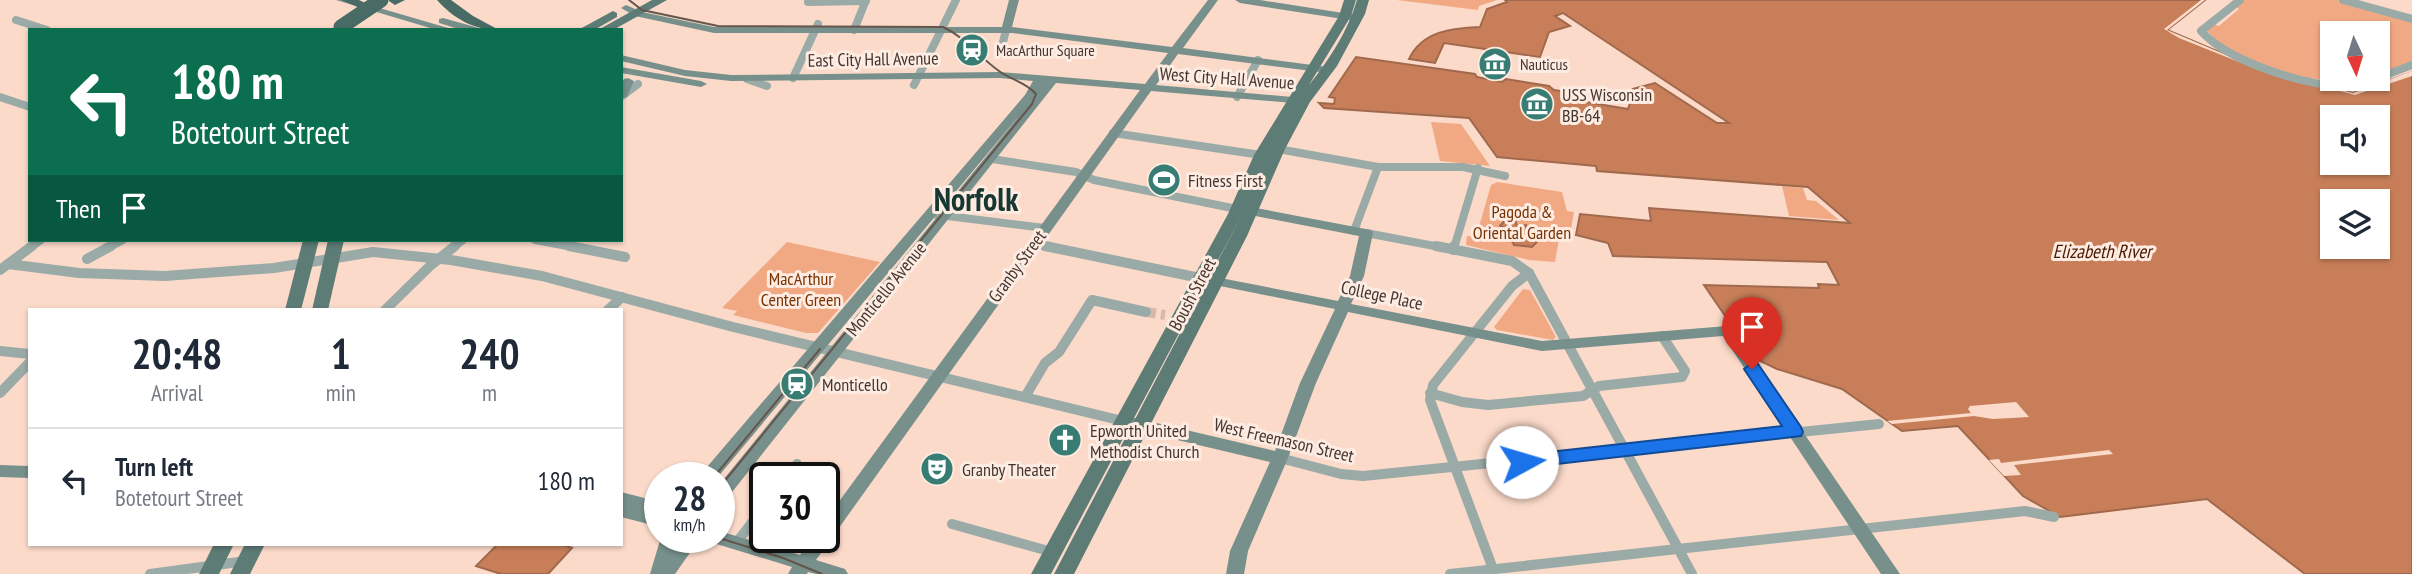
<!DOCTYPE html>
<style>
body{margin:0;font-family:"PT Sans Narrow",sans-serif;background:#f2f2f3;color:#1f2937;height:100vh;display:flex;flex-direction:column;font-size:26px;white-space:nowrap}
*{box-sizing:border-box;margin:0}
p{font-size:23px;color:#747a83}
.icon{flex:none;width:38px;height:38px;fill:none;stroke:currentColor;stroke-width:2;stroke-linecap:round;stroke-linejoin:round}
.map{position:relative;flex:1;overflow:hidden}
.sheet{position:absolute;left:28px;top:308px;width:595px;height:238px;display:flex;flex-direction:column;background:#fff;border-radius:0px;box-shadow:0 2px 5px #0004}
.sheet>*{flex:none}
.guide{position:absolute;left:28px;top:28px;width:595px;height:214px;border-radius:0px;box-shadow:0 2px 5px #0004;background:#0b6e4f;color:#fff;overflow:hidden}
.needle{width:46px;rotate:176deg}
.buttons{position:absolute;left:2320px;top:21px;display:grid;gap:14px}
.buttons a{display:grid;place-items:center;width:70px;height:70px;border-radius:0px;background:#fff;box-shadow:0 2px 5px #0004;font-size:35px}
.speed{position:absolute;left:644px;top:462px;display:flex;gap:14px;font-size:35px;font-weight:700;text-align:center}
.speed>*{display:grid;place-content:center;width:91px;height:91px;border-radius:50%;background:#fff;box-shadow:0 2px 5px #0004;line-height:1}
.speed small{font-size:18px;font-weight:400}
.speed .limit{border:4px solid #111;border-radius:10px;background:#fff;color:#111}
.pin{position:absolute;display:grid;place-items:center;width:60px;height:60px;color:#fff;margin:-72px -30px;border-radius:50% 50% 50% 0;rotate:-45deg;box-shadow:0 0 7px #0007}
.pin .icon{rotate:45deg}
.me{position:absolute;width:77px;margin:-38px;rotate:84deg;stroke-linejoin:round;filter:drop-shadow(0 0 5px #0008)}
.turn{display:flex;align-items:center;gap:24px;height:147px;padding:0 28px;font-size:32px}
.turn .icon{width:91px;height:91px;stroke-width:2.5}
.turn b{display:block;font-size:49px;line-height:60px}
.then{display:flex;align-items:center;height:66px;padding:0 28px;background:#0003;gap:14px;font-size:26px}
.eta{display:flex;justify-content:space-evenly;align-items:center;height:119px;text-align:center}
.eta b{font-size:42px;font-weight:700;line-height:49px}
ul{padding:0;list-style:none}
li{display:flex;align-items:center;gap:21px;height:105px;padding:0 28px;border-top:2px solid #e0e1e3}
li div{flex:1}
li b{display:block;font-size:26px}
li em{font-style:normal}
.map>svg:first-child{display:block}
.green{fill:#f1a984}
.water{fill:#c87f59;stroke:#a0694d;stroke-width:2;fill-rule:evenodd}
.pier{fill:#fbdaca}
.lines{fill:none;stroke-linecap:round;stroke-linejoin:round}
.street-tunnel{stroke:#d6b9ab;stroke-width:10;stroke-dasharray:10 5;stroke-linecap:butt}
.street-far1{stroke:#9aaba7;stroke-width:8}
.street{stroke:#9aaba7;stroke-width:10}
.secondary{fill:#77908b;fill-rule:evenodd}
.primary{fill:#5e7c76;fill-rule:evenodd}
.highway{fill:#486b65;fill-rule:evenodd}
.tram{stroke:#65554d;stroke-width:2}
.highway-bridge{stroke:#486b65;stroke-width:15}
.route{fill:#1a73e8;stroke:#114b97;stroke-width:2}
.labels{text-anchor:middle;dominant-baseline:central;stroke-width:6;stroke-linejoin:round;paint-order:stroke}
.far-poi-label{font-size:16px;fill:#433630;stroke:#feebe1;text-anchor:start}
.street-label{font-size:18px;fill:#433630;stroke:#feebe1}
.poi-label{font-size:18px;fill:#433630;stroke:#feebe1;text-anchor:start}
.park-label{font-size:18px;fill:#773304;stroke:#feebe1}
.water-label{font-size:19px;font-style:italic;fill:#481a00;stroke:#feebe1}
.town-label{font-size:32px;font-weight:bold;fill:#163732;stroke:#feebe1}
</style>
<div class="map">
<svg width="2412" height="574" viewBox="0 0 2412 574">
<rect width="100%" height="100%" fill="#fbdaca"/>
<g class="green">
<polygon points="1397,0 1497,0 1479,6 1478,10"/>
<path d="M2245,0H2337L2412,21V62L2378,74V33H2333V79H2365C2339,90 2257,67 2232,53C2223,48 2215,38 2207,31L2213,24L2219,26L2239,9L2234,6Z"/>
<polygon points="1431,122 1461,124 1490,166 1440,161"/>
<polygon points="1497,182 1562,192 1567,211 1574,212 1570,235 1559,239 1555,262 1529,260 1466,245 1467,236 1476,237 1491,185"/>
<polygon points="1782,186 1803,188 1807,200 1816,201 1839,220 1789,216"/>
<polygon points="787,242 880,262 818,333 806,333 733,315 737,311 722,308"/>
<polygon points="1523,289 1530,290 1556,337 1553,340 1497,330 1494,327"/>
</g>
<g class="water">
<path d="M1505,0H2205L2167,30L2257,68L2353,93L2412,72V574H2305L2207,499L2060,517L2023,496L1958,426L1902,431L1842,389L1777,369L1754,358L1704,285L1819,288L1818,284L1839,285L1827,262L1613,256L1608,243L1576,235L1580,214L1651,221L1649,208L1850,223L1808,187L1597,171L1596,166L1497,157L1469,118L1324,108L1319,103L1334,104L1335,98L1329,97L1356,57L1475,74L1477,77L1502,82L1506,79L1549,86L1554,90L1587,95L1586,102L1628,109L1631,100L1625,96L1633,89L1655,83L1717,123H1729L1563,13L1555,16L1570,26L1549,32L1540,57L1444,43L1435,63L1409,59C1422,31 1452,28 1480,27L1487,9L1507,2ZM2333,117H2378V163H2333ZM2333,201H2378V247H2333Z"/>
<polygon points="1513,216 1519,219 1515,222 1518,226 1526,225 1527,229 1536,232 1538,241 1532,247 1514,245 1512,241 1518,233 1515,228 1507,229 1500,226 1508,217"/>
<polygon points="498,544 561,544 572,548 548,574 501,574 476,566"/>
</g>
<g class="pier">
<polygon points="2201,0 2205,0 2167,30 2257,68 2353,93 2412,71 2412,76 2355,95 2254,68 2179,38 2164,29"/>
<polygon points="2016,402 2029,417 1993,419 1974,416 1892,424 1887,421 1971,413 1968,409 1970,406"/>
<polygon points="2109,450 2113,454 2014,465 2021,475 2004,476 1989,460 1999,459 2001,463"/>
</g>
<g class="lines">
<polyline class="street-tunnel" points="1146,312 1165,315"/>
<g class="street-far1">
<path d="M2240,0L2201,31C2229,62 2307,87 2349,86C2358,86 2368,82 2376,79"/>
<polyline points="2343,0 2412,19"/>
<polyline points="808,2 866,1"/>
<polyline points="16,20 47,30"/>
<polyline points="854,30 866,0"/>
<polyline points="1000,54 1006,30"/>
<polyline points="793,78 818,24"/>
<polyline points="2378,78 2412,65"/>
<polyline points="747,79 767,86"/>
<polyline points="914,85 956,0"/>
<polyline points="622,96 638,84"/>
<polyline points="0,97 30,107"/>
<polyline points="1237,97 1258,60"/>
<polyline points="1113,133 1261,155"/>
<polyline points="1278,149 1378,167 1463,167 1505,176"/>
<polyline points="992,159 1076,172 1094,180 1237,209"/>
<polyline points="931,214 1045,228"/>
<polyline points="1354,231 1378,167"/>
<polyline points="1366,233 1445,248"/>
<polyline points="535,240 578,248"/>
<polyline points="1033,244 1054,248"/>
<polyline points="30,248 41,240"/>
<polyline points="108,248 123,240"/>
<polyline points="453,248 463,240"/>
<polyline points="1454,248 1478,168"/>
</g>
<g class="street">
<polyline points="569,246 625,257"/>
<polyline points="1045,246 1200,278"/>
<polyline points="1436,246 1512,261 1529,273 1692,574"/>
<polyline points="1453,250 1454,246"/>
<polyline points="87,259 111,246"/>
<polyline points="8,264 79,273 165,276 274,268 373,252 451,260 542,276 733,327 1123,421"/>
<polyline points="0,270 32,246"/>
<polyline points="385,310 431,265 455,246"/>
<polyline points="608,310 622,297"/>
<polyline points="0,351 30,354"/>
<polyline points="0,393 30,362"/>
<polyline points="1430,393 1462,402 1488,405 1583,396 1599,386 1682,377 1685,371 1662,336"/>
<polyline points="1025,397 1045,363 1059,352 1092,300 1146,312"/>
<polyline points="1280,458 1341,474 1363,476 1879,424"/>
<polyline points="786,478 797,464"/>
<polyline points="952,524 1052,552"/>
<polyline points="736,543 765,506"/>
<polyline points="1493,569 1430,400 1433,385 1512,286 1529,273"/>
<polyline points="150,574 246,561"/>
<polyline points="1450,574 2025,511 2054,517"/>
</g>
<g class="secondary">
<polygon points="336,0 352,0 455,30 437,30"/>
<polygon points="1009,0 1019,0 1012,27 1172,47 1208,0 1218,0 1183,48 1328,67 1334,70 1328,73 1178,54 1156,85 1304,98 1310,101 1304,104 1151,91 816,560 845,569 848,574 816,574 808,572 807,574 788,574 792,567 710,542 707,537 719,537 719,531 800,555 812,537 824,537 824,522 1140,90 1056,83 725,501 719,503 719,485 1023,111 717,478 699,478 701,474 1025,95 1033,81 1000,78 731,81 685,76 621,61 621,55 685,70 731,75 1000,72 1145,84 1168,53 1012,33 714,33 635,16 621,8 626,5 642,12 714,27 1002,27"/>
<polygon points="1235,0 1260,0 1356,15 1361,18 1356,21 1240,3"/>
<polygon points="443,18 479,28 480,30 462,30 439,23 439,19"/>
<polygon points="621,67 701,81 707,84 701,87 621,73"/>
<polygon points="628,78 634,81 627,97 621,98 621,84 624,79"/>
<polygon points="1240,205 1371,230 1373,233 1364,276 1351,304 1542,341 1727,326 1732,328 1900,574 1881,574 1723,336 1542,351 1348,312 1316,383 1288,458 1248,551 1244,574 1226,574 1230,551 1270,462 1131,429 1125,427 1123,423 1125,419 1131,417 1275,451 1300,383 1335,309 1205,283 1198,279 1205,275 1338,301 1350,276 1359,236 1235,212 1234,209 1235,206"/>
<polygon points="0,465 30,466 30,478 0,477"/>
<polygon points="621,492 660,502 660,527 621,517"/>
<polygon points="661,537 679,537 676,545 682,537 701,537 675,574 650,574"/>
</g>
<g class="primary">
<polygon points="652,0 667,0 613,30 598,30"/>
<path d="M1344,0H1356L1351,16L1309,85C1329,60 1348,31 1357,0H1369L1365,14L1337,66L1310,102L1285,149L1247,236L1074,574H1054L1242,215L1051,574H1031L1228,214L1254,155L1339,16Z"/>
<polygon points="613,11 617,13 617,17 594,30 578,30"/>
<polygon points="303,240 319,240 301,310 285,310"/>
<polygon points="328,240 344,240 328,310 312,310"/>
<polygon points="214,544 234,544 219,574 199,574"/>
<polygon points="245,544 265,544 250,574 230,574"/>
</g>
<g class="highway">
<polygon points="341,0 359,0 373,7 367,11"/>
<polygon points="405,0 395,5 389,1 389,0"/>
<path d="M437,0H451L473,16L499,30C474,30 454,19 437,0Z"/>
</g>
<g class="tram">
<path d="M629,0L642,10L718,26L943,27C965,37 979,57 999,71C1011,80 1026,82 1036,94L1032,104L719,488"/>
<polyline points="713,478 820,349"/>
<polyline points="716,537 783,558 822,574"/>
</g>
<polyline class="highway-bridge" points="341,27 381,0"/>
</g>
<polygon class="route" points="1752,363 1758,364 1801,427 1803,432 1801,436 1522,468 1516,466 1513,462 1516,457 1522,455 1782,426 1744,369"/>
<defs>
<symbol id="station-disc" viewBox="-11 -11 22 22"><circle r="9.5" fill="#387d73" stroke="#feebe1"/><path d="M-3-6H3Q5-6 5-4V2Q5 4 3 4L4.5 6H3L1.5 4h-3L-3 6H-4.5L-3 4Q-5 4-5 2V-4Q-5-6-3-6ZM-3.5-4v3h7v-3ZM-3.5 1v1.5H-2V1ZM2 1v1.5H3.5V1Z" fill="#fff"/></symbol>
<symbol id="museum-disc" viewBox="-11 -11 22 22"><circle r="9.5" fill="#387d73" stroke="#feebe1"/><path d="M0-6L6-3V-2H-6V-3ZM-5-1h2V3h-2ZM-1-1h2V3h-2ZM3-1h2V3H3ZM-6 4H6V6H-6Z" fill="#fff"/></symbol>
<symbol id="stadium-disc" viewBox="-11 -11 22 22"><circle r="9.5" fill="#387d73" stroke="#feebe1"/><path d="M0-5a6.5 5 0 1 0 0 10a6.5 5 0 1 0 0-10ZM-3.5-1.8h7v3.6h-7Z" fill="#fff"/></symbol>
<symbol id="church-disc" viewBox="-11 -11 22 22"><circle r="9.5" fill="#387d73" stroke="#feebe1"/><path d="M-1.2-6h2.4v3.5h3.3v2.4h-3.3V6h-2.4V-.1h-3.3v-2.4h3.3Z" fill="#fff"/></symbol>
<symbol id="theatre-disc" viewBox="-11 -11 22 22"><circle r="9.5" fill="#387d73" stroke="#feebe1"/><path d="M-5-5.5Q0-4 5-5.5V0Q5 5 0 6Q-5 5-5 0ZM-3.3-2.5H-1v1.5H-3.3ZM1-2.5H3.3v1.5H1ZM-2.8 1Q0 5.5 2.8 1Z" fill="#fff"/></symbol>
</defs>
<g fill-rule="evenodd">
<use href="#station-disc" x="953" y="31" width="38" height="38"/>
<use href="#museum-disc" x="1476" y="45" width="38" height="38"/>
<use href="#museum-disc" x="1518" y="85" width="38" height="38"/>
<use href="#stadium-disc" x="1145" y="161" width="38" height="38"/>
<use href="#station-disc" x="778" y="365" width="38" height="38"/>
<use href="#church-disc" x="1046" y="421" width="38" height="38"/>
<use href="#theatre-disc" x="918" y="450" width="38" height="38"/>
</g>
<g class="labels">
<g class="far-poi-label">
<text x="996" y="50">MacArthur Square</text>
<text x="1520" y="64">Nauticus</text>
</g>
<g class="street-label">
<text transform="translate(873 59) rotate(-1)">East City Hall Avenue</text>
<text transform="translate(1227 78) rotate(4)">West City Hall Avenue</text>
<text transform="translate(1017 266) rotate(-54)">Granby Street</text>
<text transform="translate(886 289) rotate(-51)">Monticello Avenue</text>
<text transform="translate(1192 294) rotate(-62)">Boush Street</text>
<text transform="translate(1382 295) rotate(12)">College Place</text>
<text transform="translate(1284 440) rotate(13)">West Freemason Street</text>
</g>
<g class="poi-label">
<text x="1562" y="94">USS Wisconsin<tspan x="1562" dy="21">BB-64</tspan></text>
<text x="1188" y="180">Fitness First</text>
<text x="822" y="384">Monticello</text>
<text x="1090" y="430">Epworth United<tspan x="1090" dy="21">Methodist Church</tspan></text>
<text x="962" y="469">Granby Theater</text>
</g>
<g class="park-label">
<text x="1522" y="211">Pagoda &amp;<tspan x="1522" dy="21">Oriental Garden</tspan></text>
<text x="801" y="278">MacArthur<tspan x="801" dy="21">Center Green</tspan></text>
</g>
<g class="water-label">
<text x="2102" y="251">Elizabeth River</text>
</g>
<g class="town-label">
<text x="976" y="199">Norfolk</text>
</g>
</g>
</svg>
<div class="buttons">
<a><svg class="needle" viewBox="-14 -14 28 28"><path d="M0-13l5 13h-10z" fill="#e53935"/><path d="M0 13l5-13h-10z" fill="#747a83"/></svg></a>
<a><svg class="icon" aria-label="sound" viewBox="0 0 24 24"><path d="M4 9h4l5-4v14l-5-4H4zM17 9q2 3 0 6"/></svg></a>
<a><svg class="icon" aria-label="layers" viewBox="0 0 24 24"><path d="M12 4l9 5-9 5-9-5zM3 14l9 5 9-5"/></svg></a>
</div>
<div class="speed"><div>28<small>km/h</small></div><div class="limit">30</div></div>
<div class="pin" style="left:1752px;top:369px;background:#d93025"><svg class="icon" aria-label="arrive" viewBox="0 0 24 24"><path d="M6 21V4h12l-3 4 3 4H6"/></svg></div>
<svg class="me" style="left:1522px;top:462px" viewBox="-20 -20 40 40"><circle r="19" fill="#fff"/><path d="M0-13L10 11 0 6-10 11z" fill="#1a73e8"/></svg>
<div class="guide">
<div class="turn"><svg class="icon" aria-label="left" viewBox="0 0 24 24"><path d="M17 20v-9H6M10 6l-5 5 5 5"/></svg><div><b>180 m</b>Botetourt Street</div></div>
<div class="then">Then<svg class="icon" aria-label="arrive" viewBox="0 0 24 24"><path d="M6 21V4h12l-3 4 3 4H6"/></svg></div>
</div>
<section class="sheet">
<div class="eta">
<div><b>20:48</b><p>Arrival</p></div>
<div><b>1</b><p>min</p></div>
<div><b>240</b><p>m</p></div>
</div>
<ul>
<li><svg class="icon" aria-label="left" viewBox="0 0 24 24"><path d="M17 20v-9H6M10 6l-5 5 5 5"/></svg><div><b>Turn left</b><p>Botetourt Street</p></div><em>180 m</em></li>
</ul>
</section>
</div>
